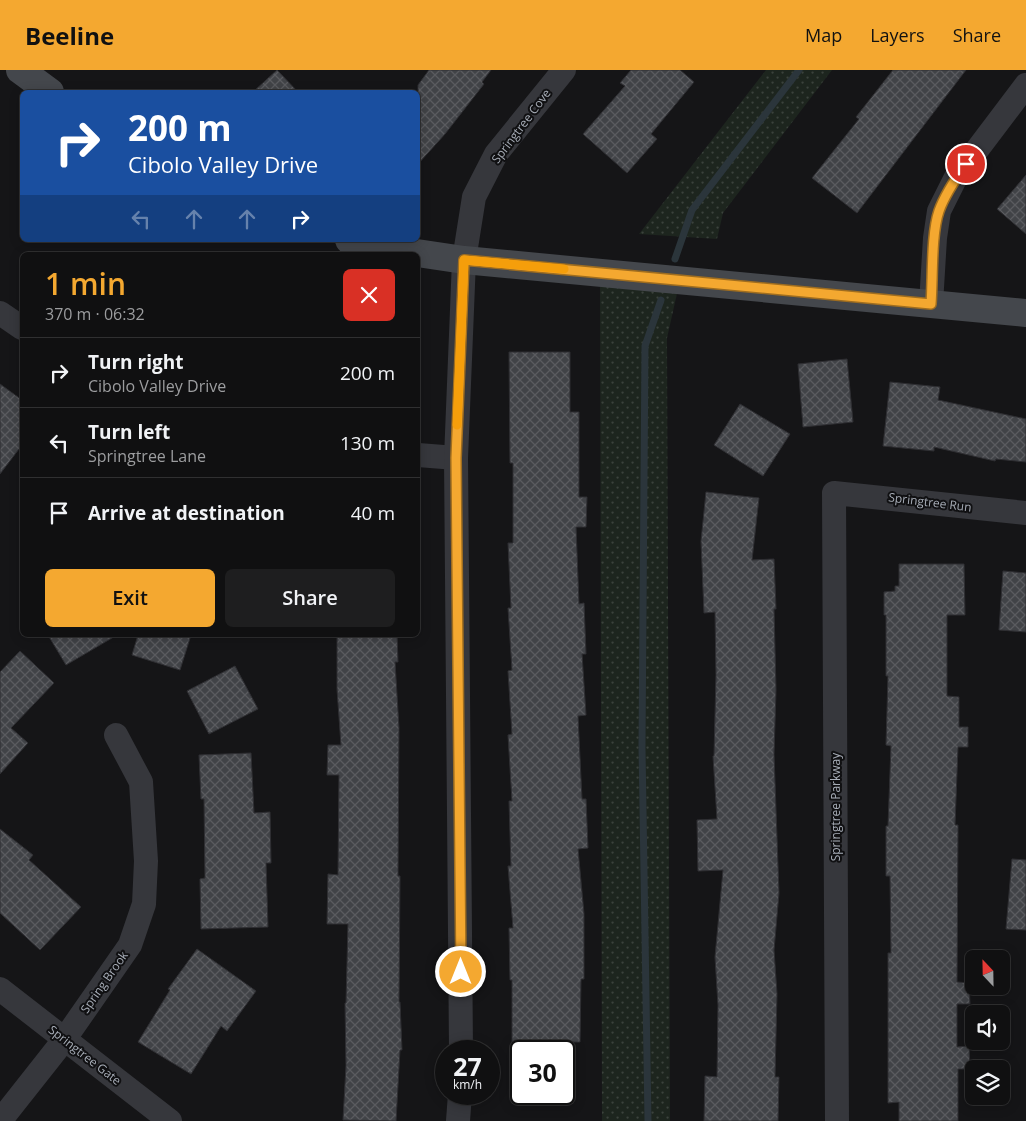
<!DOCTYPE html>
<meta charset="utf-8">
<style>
body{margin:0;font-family:"Open Sans",sans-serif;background:#1e1e1f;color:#f1f3f6;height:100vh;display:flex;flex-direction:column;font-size:19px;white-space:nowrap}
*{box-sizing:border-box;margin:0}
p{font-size:16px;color:#9c9d9f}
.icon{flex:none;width:28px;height:28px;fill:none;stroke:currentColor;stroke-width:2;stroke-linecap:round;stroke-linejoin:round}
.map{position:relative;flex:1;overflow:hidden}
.sheet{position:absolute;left:20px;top:182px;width:400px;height:385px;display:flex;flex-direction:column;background:#101011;border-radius:8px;box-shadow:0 2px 12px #0003,0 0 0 1px #303031}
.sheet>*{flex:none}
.top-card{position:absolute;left:20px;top:20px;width:400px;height:152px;border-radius:8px;box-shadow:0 2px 12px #0003,0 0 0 1px #303031;background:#1a4fa0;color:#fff;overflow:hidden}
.needle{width:32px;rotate:338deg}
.controls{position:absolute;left:965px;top:880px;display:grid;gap:10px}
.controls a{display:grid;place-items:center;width:45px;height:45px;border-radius:8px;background:#101011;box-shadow:0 2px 12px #0003,0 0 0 1px #303031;font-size:25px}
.speed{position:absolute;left:435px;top:970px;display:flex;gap:10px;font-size:25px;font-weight:700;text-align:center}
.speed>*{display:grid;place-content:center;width:65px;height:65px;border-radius:50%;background:#101011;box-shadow:0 2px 12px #0003,0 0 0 1px #303031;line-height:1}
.speed small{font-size:12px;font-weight:400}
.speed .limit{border:2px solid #111;border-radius:8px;background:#fff;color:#111}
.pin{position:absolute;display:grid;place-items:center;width:42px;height:42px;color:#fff;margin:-21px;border:2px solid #fff;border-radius:50%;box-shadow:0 1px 5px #0007}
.me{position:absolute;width:55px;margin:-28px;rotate:0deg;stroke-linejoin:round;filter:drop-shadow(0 0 4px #0008)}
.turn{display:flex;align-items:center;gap:18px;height:105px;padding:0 25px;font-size:22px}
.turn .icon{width:65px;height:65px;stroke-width:2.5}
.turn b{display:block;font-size:35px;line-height:42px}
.lanes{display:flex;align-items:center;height:48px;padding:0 25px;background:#0003;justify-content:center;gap:25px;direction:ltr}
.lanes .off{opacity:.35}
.round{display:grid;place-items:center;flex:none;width:52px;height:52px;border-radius:8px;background:#1e1e1f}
.summary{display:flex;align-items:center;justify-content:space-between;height:85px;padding:0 25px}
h1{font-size:30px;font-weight:600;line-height:38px;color:#f4a830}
.primary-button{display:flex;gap:10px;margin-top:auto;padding:10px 25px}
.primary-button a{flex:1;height:58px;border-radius:8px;background:#f4a830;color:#111;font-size:20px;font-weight:600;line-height:58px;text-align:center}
.primary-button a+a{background:#1e1e1f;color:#f1f3f6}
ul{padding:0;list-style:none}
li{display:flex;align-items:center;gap:15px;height:70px;padding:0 25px;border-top:1px solid #303031}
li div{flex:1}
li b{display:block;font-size:19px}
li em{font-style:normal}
header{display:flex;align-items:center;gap:30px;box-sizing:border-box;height:70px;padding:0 25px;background:#f4a830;color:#111}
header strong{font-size:24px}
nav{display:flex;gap:28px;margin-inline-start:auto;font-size:18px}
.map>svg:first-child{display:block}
.grass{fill:url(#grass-dots)}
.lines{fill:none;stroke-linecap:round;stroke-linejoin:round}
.stream{stroke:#2b353b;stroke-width:7}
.building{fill:url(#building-cross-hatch);stroke:#2f2f33}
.street{stroke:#36373c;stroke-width:24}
.secondary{stroke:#44474c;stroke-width:28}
.route-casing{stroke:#9f6d1f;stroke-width:12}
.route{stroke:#f4a830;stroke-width:9}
.slow{stroke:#f59e0b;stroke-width:9}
.labels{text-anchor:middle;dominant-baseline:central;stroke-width:4;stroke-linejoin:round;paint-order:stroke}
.street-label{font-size:12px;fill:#a7adb7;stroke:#101012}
</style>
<header>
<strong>Beeline</strong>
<nav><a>Map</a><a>Layers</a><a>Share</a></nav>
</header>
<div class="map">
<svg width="1026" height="1051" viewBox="0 0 1026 1051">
<defs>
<pattern id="grass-dots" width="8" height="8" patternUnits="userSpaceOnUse" patternTransform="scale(1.25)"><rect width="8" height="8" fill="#1d251e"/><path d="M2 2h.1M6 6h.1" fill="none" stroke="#3b423c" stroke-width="1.8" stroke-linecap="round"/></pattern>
<pattern id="building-cross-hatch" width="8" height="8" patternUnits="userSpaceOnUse" patternTransform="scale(1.25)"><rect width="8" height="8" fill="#414347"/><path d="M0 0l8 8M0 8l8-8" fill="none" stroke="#5a5b5f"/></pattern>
</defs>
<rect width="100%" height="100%" fill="#151517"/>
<g class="grass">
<polygon points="766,0 832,0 723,143 717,169 639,164"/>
<polygon points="600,202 680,210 667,268 670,1051 602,1051"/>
</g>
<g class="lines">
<g class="stream">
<polyline points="675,189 692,140 799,0"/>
<polyline points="648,1051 642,677 645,276 661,230"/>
</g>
</g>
<g class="building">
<polygon points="277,0 298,22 253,22"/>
<polygon points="429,0 491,0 482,12 484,14 445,64 418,94 418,15"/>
<polygon points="631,0 680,0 694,12 651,64 657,69 627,103 583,64 625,16 620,13"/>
<polygon points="893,0 966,0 857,143 812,108 859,49 856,47"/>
<polygon points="1026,105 1026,164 997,139"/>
<polygon points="509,282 570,282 570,342 579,342 579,427 587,427 586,457 576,457 579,534 584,533 586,584 582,584 586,645 578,646 582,729 586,729 588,778 578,779 584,844 584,909 581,909 580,972 512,972 512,910 510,910 509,858 513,858 508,796 511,796 509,731 512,731 508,665 512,664 508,601 512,600 508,538 511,538 508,473 513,473 513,393 510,393"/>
<polygon points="847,289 853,352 803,357 798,294"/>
<polygon points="890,312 940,317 938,330 1026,349 1026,392 996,389 995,391 934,377 934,381 883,376"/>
<polygon points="0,314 22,330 22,375 0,404"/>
<polygon points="740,334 790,364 763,406 714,375"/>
<polygon points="706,422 759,428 752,490 774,489 776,539 774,539 776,620 774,684 779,823 774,880 777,924 775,1007 779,1007 778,1051 704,1051 705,1006 717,1007 718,935 715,887 723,800 698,801 697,750 717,749 713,686 714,686 716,605 715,542 704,543 701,471"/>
<polygon points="899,494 964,494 965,545 947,545 947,626 959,627 959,657 968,657 968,677 958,677 955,755 958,755 957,912 969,913 970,934 957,934 957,977 969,976 970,999 958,999 958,1051 899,1051 899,1032 888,1033 888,883 891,883 890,806 886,806 886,756 888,756 891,676 886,675 888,606 886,606 886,545 884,545 884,522 895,521 895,516 899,516"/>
<polygon points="1003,501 1026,503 1026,562 999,560"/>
<polygon points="48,565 117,565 66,595"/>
<polygon points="138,565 191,565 180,600 132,585"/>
<polygon points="337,565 397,565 398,592 395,592 399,658 398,806 400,806 399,932 400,932 402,980 400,980 396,1051 343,1050 346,996 345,933 346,933 348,854 327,854 328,804 338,805 339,705 327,705 328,675 341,675 337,619"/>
<polygon points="20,581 54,613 11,658 28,673 0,704 0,602"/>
<polygon points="235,596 258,639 209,664 187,621"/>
<polygon points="251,683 254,743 270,742 271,793 266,793 268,857 201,859 200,809 205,808 204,729 201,729 199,685"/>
<polygon points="0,759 33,785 29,790 81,837 40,880 0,843"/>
<polygon points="1012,789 1026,790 1026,860 1006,859"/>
<polygon points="197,879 256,921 227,961 221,956 191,1004 138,972 170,920 168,919"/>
</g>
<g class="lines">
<g class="street">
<polyline points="931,234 935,168 939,141 955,109 1026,15"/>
<polyline points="0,243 22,258"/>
<polyline points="418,385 456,388"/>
<polyline points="0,919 170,1051"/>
<polyline points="461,981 456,388 464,190 474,127 496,84 564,0"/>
<polyline points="0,1051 64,970 130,875 144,834 146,791 141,712 116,665"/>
<polyline points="458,1051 460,1024"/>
<polyline points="837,1051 834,423 1026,443"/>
</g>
<g class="secondary">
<polyline points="20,0 50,22"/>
<polyline points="349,170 370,176 464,190 1026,243"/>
</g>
</g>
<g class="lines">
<defs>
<path id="route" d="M461,902L456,388L464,190L931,234C933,208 931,164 939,141C945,124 956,108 966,94"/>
</defs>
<use href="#route" class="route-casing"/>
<use href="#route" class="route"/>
<polyline class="slow" points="457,355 464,190 564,199"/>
</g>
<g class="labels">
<g class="street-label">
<text transform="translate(521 56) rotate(-53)">Springtree Cove</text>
<text transform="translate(930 432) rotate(7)">Springtree Run</text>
<text transform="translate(835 737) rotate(-90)">Springtree Parkway</text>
<text transform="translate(104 912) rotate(-55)">Spring Brook</text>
<text transform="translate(85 985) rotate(38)">Springtree Gate</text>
</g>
</g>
</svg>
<div class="controls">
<a><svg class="needle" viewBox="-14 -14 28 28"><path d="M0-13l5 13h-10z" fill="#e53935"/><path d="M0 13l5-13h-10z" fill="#9c9d9f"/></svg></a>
<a><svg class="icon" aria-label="sound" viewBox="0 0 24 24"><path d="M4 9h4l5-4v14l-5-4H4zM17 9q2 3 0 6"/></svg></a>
<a><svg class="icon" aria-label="layers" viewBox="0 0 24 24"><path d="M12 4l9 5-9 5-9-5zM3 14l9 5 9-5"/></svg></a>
</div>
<div class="speed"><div>27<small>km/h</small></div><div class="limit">30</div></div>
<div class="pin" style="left:966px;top:94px;background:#d93025"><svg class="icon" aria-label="arrive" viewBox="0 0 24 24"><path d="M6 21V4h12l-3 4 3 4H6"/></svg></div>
<svg class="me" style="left:461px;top:902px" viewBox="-20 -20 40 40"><circle r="17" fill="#f4a830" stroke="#fff" stroke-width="3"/><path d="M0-11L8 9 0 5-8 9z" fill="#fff"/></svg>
<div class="top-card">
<div class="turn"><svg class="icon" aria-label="right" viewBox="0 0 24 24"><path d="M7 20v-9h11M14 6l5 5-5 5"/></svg><div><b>200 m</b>Cibolo Valley Drive</div></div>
<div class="lanes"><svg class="icon off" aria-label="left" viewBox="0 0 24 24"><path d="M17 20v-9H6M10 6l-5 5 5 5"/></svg><svg class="icon off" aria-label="ahead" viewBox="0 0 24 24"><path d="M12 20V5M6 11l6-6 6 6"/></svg><svg class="icon off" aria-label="ahead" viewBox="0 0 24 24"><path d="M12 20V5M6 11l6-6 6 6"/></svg><svg class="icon" aria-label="right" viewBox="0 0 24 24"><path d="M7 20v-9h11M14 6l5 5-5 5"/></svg></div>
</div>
<section class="sheet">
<div class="summary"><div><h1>1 min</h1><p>370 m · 06:32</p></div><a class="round" style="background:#d93025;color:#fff"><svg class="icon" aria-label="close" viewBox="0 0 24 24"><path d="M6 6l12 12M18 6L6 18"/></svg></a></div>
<ul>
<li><svg class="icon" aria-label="right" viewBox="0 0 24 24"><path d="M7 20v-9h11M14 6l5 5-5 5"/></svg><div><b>Turn right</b><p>Cibolo Valley Drive</p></div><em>200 m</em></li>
<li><svg class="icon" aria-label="left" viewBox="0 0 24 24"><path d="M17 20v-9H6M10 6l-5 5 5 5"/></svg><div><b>Turn left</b><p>Springtree Lane</p></div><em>130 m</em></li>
<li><svg class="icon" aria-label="arrive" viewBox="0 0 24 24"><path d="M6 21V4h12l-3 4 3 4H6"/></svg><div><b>Arrive at destination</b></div><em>40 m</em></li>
</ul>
<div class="primary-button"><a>Exit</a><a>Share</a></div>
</section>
</div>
